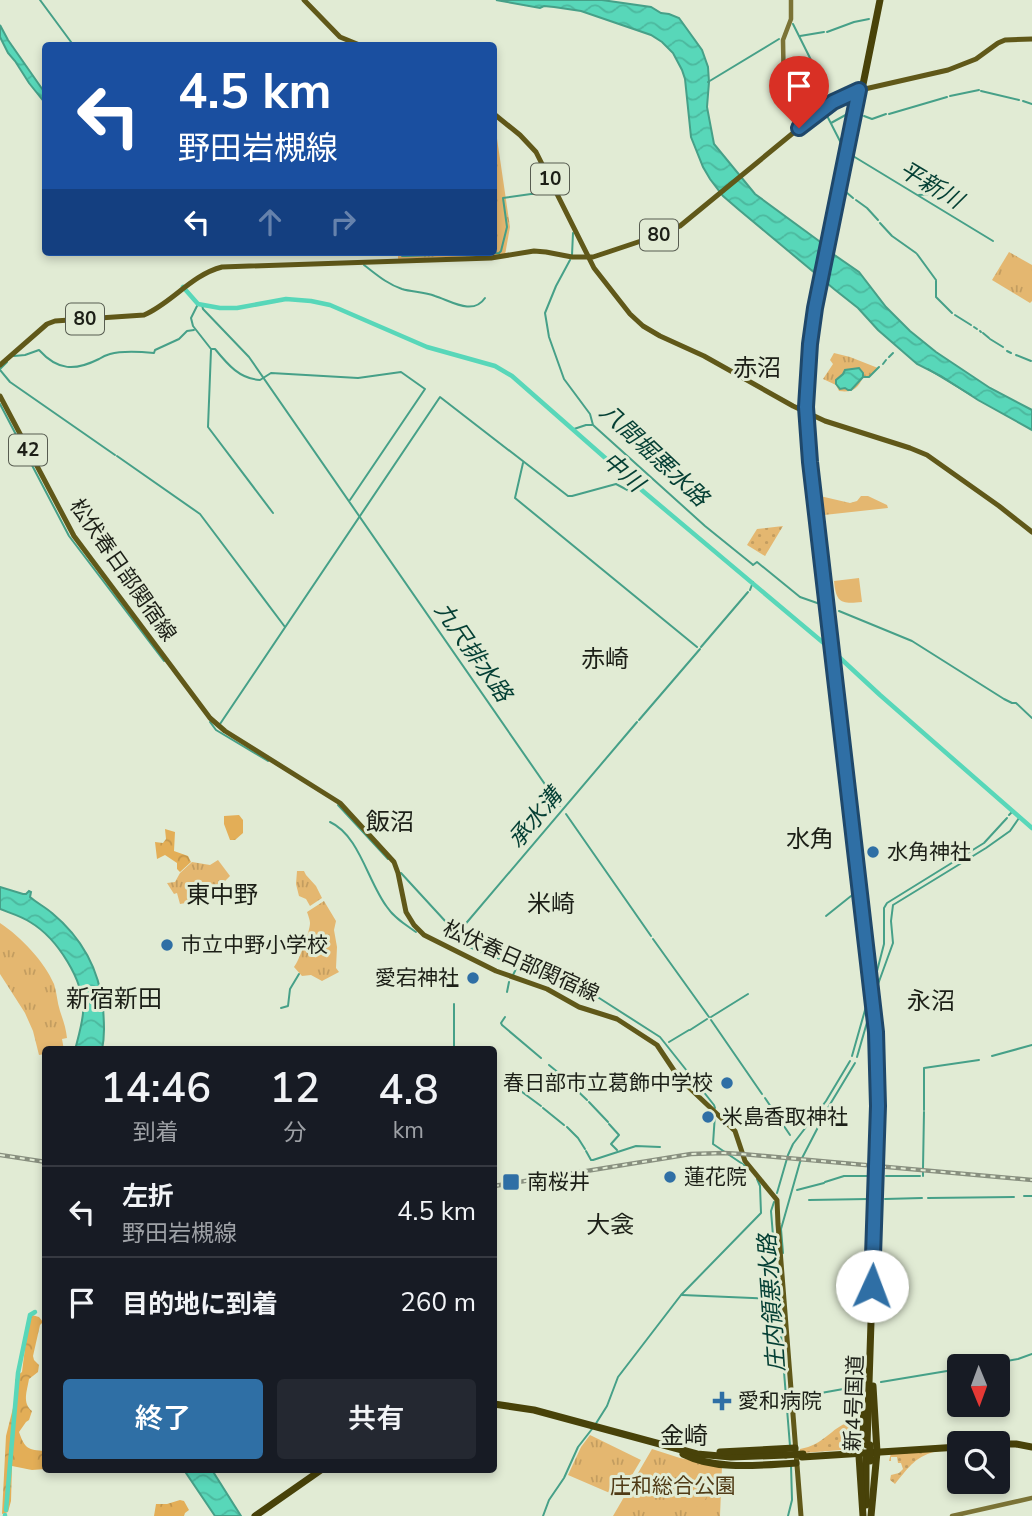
<!DOCTYPE html>
<html lang="ja">
<meta charset="utf-8">
<style>
body{margin:0;font-family:"Nunito Sans","Noto Sans JP",sans-serif;background:#242831;color:#f1f3f6;height:100vh;display:flex;flex-direction:column;font-size:26px;white-space:nowrap}
*{box-sizing:border-box;margin:0}
p{font-size:23px;color:#9ea1a6}
.icon{flex:none;width:38px;height:38px;fill:none;stroke:currentColor;stroke-width:2;stroke-linecap:round;stroke-linejoin:round}
.map{position:relative;flex:1;overflow:hidden}
.sheet{position:absolute;left:42px;top:1046px;width:455px;height:427px;display:flex;flex-direction:column;background:#171b24;border-radius:7px;box-shadow:0 4px 10px #0003}
.sheet>*{flex:none}
.hud{position:absolute;left:42px;top:42px;width:455px;height:214px;border-radius:7px;box-shadow:0 4px 10px #0003;background:#1a4fa0;color:#fff;overflow:hidden}
.needle{width:46px;rotate:179deg}
.fabs{position:absolute;left:947px;top:1354px;display:grid;gap:14px}
.fabs a{display:grid;place-items:center;width:63px;height:63px;border-radius:7px;background:#171b24;box-shadow:0 4px 10px #0003;font-size:35px}
.pin{position:absolute;display:grid;place-items:center;width:60px;height:60px;color:#fff;margin:-72px -30px;border-radius:50% 50% 50% 0;rotate:-45deg;box-shadow:0 0 7px #0007}
.pin .icon{rotate:45deg}
.me{position:absolute;width:77px;margin:-38px;rotate:2deg;stroke-linejoin:round;filter:drop-shadow(0 0 5px #0008)}
.turn{display:flex;align-items:center;gap:24px;height:147px;padding:0 21px;font-size:32px}
.turn .icon{width:91px;height:91px;stroke-width:2.5}
.turn b{display:block;font-size:49px;line-height:60px}
.lanes{display:flex;align-items:center;height:66px;padding:0 21px;background:#0003;justify-content:center;gap:35px;direction:ltr}
.lanes .off{opacity:.35}
.eta{display:flex;justify-content:space-evenly;align-items:center;height:119px;text-align:center}
.eta b{font-size:42px;font-weight:600;line-height:49px}
.cta{display:flex;gap:14px;margin-top:auto;padding:14px 21px}
.cta a{flex:1;height:80px;border-radius:7px;background:#2f6fa5;color:#fff;font-size:28px;font-weight:600;line-height:80px;text-align:center}
.cta a+a{background:#242831;color:#f1f3f6}
ul{padding:0;list-style:none}
li{display:flex;align-items:center;gap:21px;height:91px;padding:0 21px;border-top:2px solid #363941}
li div{flex:1}
li b{display:block;font-size:26px}
li em{font-style:normal}
.map>svg:first-child{display:block}
.grass{fill:url(#grass-dots)}
.forest{fill:url(#forest-crowns)}
.park{fill:url(#park-tufts)}
.pitch{fill:#e4b770}
.water{fill:url(#water-waves);stroke:#46a088;stroke-width:2}
.lines{fill:none;stroke-linecap:round;stroke-linejoin:round}
.stream{stroke:#46a088;stroke-width:2}
.river{stroke:#58d7b9;stroke-width:4.5}
.secondary{stroke:#7b7336;stroke-width:4.5}
.primary{stroke:#605819;stroke-width:5}
.highway{stroke:#484209;stroke-width:7}
.rail-casing{stroke:#888f7f;stroke-width:4.5}
.rail{stroke:#e1ebd4;stroke-width:2;stroke-dasharray:5;stroke-linecap:butt}
.highway-bridge{stroke:#484209;stroke-width:7}
.route-casing{stroke:#1f486b;stroke-width:18}
.route{stroke:#2f6fa5;stroke-width:12}
.poi-dot{fill:#2f6fa5;stroke:#e1ebd4;stroke-width:2.5}
.labels{text-anchor:middle;dominant-baseline:central;stroke-width:6;stroke-linejoin:round;paint-order:stroke}
.shield{fill:#e1ebd4;stroke:#575c50;stroke-width:2}
.shield-label{font-size:19px;font-weight:bold;fill:#1c1f17}
.street-label{font-size:21px;fill:#1c1f17;stroke:#e1ebd4}
.poi-label{font-size:21px;fill:#1c1f17;stroke:#e1ebd4;text-anchor:start}
.park-label{font-size:21px;fill:#503b16;stroke:#e1ebd4}
.water-label{font-size:23px;font-style:italic;fill:#043f34;stroke:#e1ebd4}
.quarter-label{font-size:24px;fill:#1c1f17;stroke:#e1ebd4}
</style>
<div class="map">
<svg width="1032" height="1516" viewBox="0 0 1032 1516">
<defs>
<pattern id="grass-dots" width="8" height="8" patternUnits="userSpaceOnUse" patternTransform="scale(1.75)"><rect width="8" height="8" fill="#e4b770"/><path d="M2 2h.1M6 6h.1" fill="none" stroke="#c39d60" stroke-width="1.8" stroke-linecap="round"/></pattern>
<pattern id="forest-crowns" width="20" height="18" patternUnits="userSpaceOnUse" patternTransform="scale(1.75)"><rect width="20" height="18" fill="#e3ae57"/><path d="M2 6a3 3 0 1 1 6 0M12 15a3 3 0 1 1 6 0" fill="none" stroke="#c2954b"/></pattern>
<pattern id="park-tufts" width="24" height="20" patternUnits="userSpaceOnUse" patternTransform="scale(1.75)"><rect width="24" height="20" fill="#e4b770"/><path d="M3 7l-1-3M5 7V3M7 7l1-3M15 17l-1-3M17 17v-4M19 17l1-3" fill="none" stroke="#c39d60"/></pattern>
<pattern id="water-waves" width="16" height="10" patternUnits="userSpaceOnUse" patternTransform="scale(1.75)"><rect width="16" height="10" fill="#58d7b9"/><path d="M0 5q4-4 8 0t8 0" fill="none" stroke="#4cb89e"/></pattern>
</defs>
<rect width="100%" height="100%" fill="#e1ebd4"/>
<g class="grass">
<polygon points="783,526 765,556 747,545 757,529"/>
<path d="M849,1422H855L859,1425L858,1444L853,1449L803,1453L800,1451V1449C824,1445 831,1428 849,1422Z"/>
<path d="M939,1451C916,1455 909,1467 895,1484L890,1480L891,1475L899,1473L903,1469L901,1463H898L897,1457H891V1461H889L891,1453Z"/>
</g>
<g class="forest">
<polygon points="239,815 243,820 243,833 235,840 230,840 224,824 224,816"/>
<polygon points="165,829 175,832 174,851 188,856 191,862 180,872 177,869 177,863 165,855 157,859 155,842 163,843 166,839"/>
<path d="M32,1315L39,1317L43,1322L40,1325L33,1356L34,1360L39,1365L38,1372L29,1379C27,1391 22,1403 32,1411L29,1420L26,1422L19,1432C25,1449 28,1450 45,1451V1469L32,1470L12,1466L11,1501L8,1512L2,1514L6,1436L15,1400V1380L18,1375L22,1372L29,1316Z"/>
<polygon points="180,1500 184,1501 189,1510 185,1513 184,1516 154,1516 156,1504 167,1504"/>
</g>
<g class="park">
<polygon points="494,118 510,227 505,255 398,259 398,252 494,252"/>
<polygon points="1009,252 1032,265 1032,301 1030,303 992,280"/>
<path d="M834,353L850,357L878,368L869,377H863C858,389 852,393 839,391L836,385L823,379L833,364L830,360Z"/>
<polygon points="820,496 850,503 857,501 861,496 868,496 887,505 888,508 824,515 822,513"/>
<path d="M218,860L230,876L224,882L229,887L224,892C216,889 205,886 197,892V901L180,904L177,893L174,894L167,883L175,882L180,873L192,862L210,865Z"/>
<polygon points="297,871 304,871 306,875 316,886 322,898 310,906 306,899 299,896 296,884"/>
<path d="M324,901L336,921L334,930L337,947L336,968L339,972L322,981L311,975L302,976L294,967C299,961 310,931 310,923C310,920 308,915 307,912Z"/>
<path d="M0,923C21,937 44,961 54,984C57,993 57,1002 60,1011C63,1020 66,1028 67,1038L62,1039L64,1050H46L45,1054L39,1055L33,1031L25,1013L0,974Z"/>
<polygon points="590,1435 641,1460 619,1497 568,1475 581,1447"/>
<polygon points="652,1449 680,1458 722,1466 720,1516 613,1516"/>
</g>
<g class="pitch">
<path d="M859,578L862,602C841,604 836,603 834,581Z"/>
<path d="M695,1469C706,1469 713,1475 714,1486L700,1507L692,1506L680,1484C681,1476 686,1471 695,1469Z"/>
</g>
<g class="water">
<polygon points="496,0 602,0 651,7 661,13 669,14 679,18 702,50 708,67 709,82 707,107 714,144 755,194 819,241 833,254 859,272 886,307 910,331 936,352 990,388 1032,410 1032,430 978,400 941,376 917,364 878,330 858,308 834,289 738,209 723,196 710,179 703,167 691,137 685,79 682,70 673,53 662,42 651,35 581,11 554,7 544,6 540,8"/>
<polygon points="0,25 8,40 45,93 45,103 29,83 15,61 8,53 0,37"/>
<polygon points="859,368 863,373 863,377 851,390 848,390 845,388 840,389 836,384 836,380 843,374 845,370"/>
<path d="M0,887L23,894H26L29,891L31,892L30,897C37,903 45,907 52,913C82,938 99,968 103,1007C104,1022 105,1035 102,1050H75C78,1038 82,1025 83,1013C85,981 57,938 30,922C21,916 10,913 0,909Z"/>
<polygon points="184,1470 212,1470 241,1516 215,1516"/>
</g>
<g class="lines">
<g class="stream">
<polyline points="40,0 74,46"/>
<polyline points="793,24 813,64 816,73 820,102 844,149"/>
<polyline points="827,32 854,22 869,19"/>
<polyline points="800,36 824,32"/>
<polyline points="708,82 779,39"/>
<polyline points="981,91 1019,100"/>
<polyline points="950,96 979,90"/>
<polyline points="1023,101 1032,104"/>
<polyline points="889,114 947,97"/>
<polyline points="864,116 872,119 886,114"/>
<polyline points="831,123 851,112"/>
<polyline points="853,156 993,241"/>
<polyline points="846,192 853,198"/>
<polyline points="919,195 929,194"/>
<polyline points="856,200 867,208 878,220"/>
<polyline points="880,223 892,236 916,253"/>
<polyline points="399,252 402,256 405,256 499,253 501,251 507,227 503,198 531,194 554,194"/>
<polyline points="917,254 936,280"/>
<polyline points="572,255 573,233"/>
<polyline points="570,260 556,286 545,313 549,337 564,379 590,414 593,425 705,526 752,564 753,565 757,562 800,597 820,604"/>
<path d="M364,265C376,274 387,284 402,289C412,292 424,292 435,296C451,301 473,316 485,298"/>
<polyline points="936,281 936,297 952,313"/>
<path d="M198,304L191,318L193,326L211,349H215C228,365 240,379 260,380L271,373L358,378L401,372L425,389L350,500"/>
<polyline points="202,305 203,309 249,357 560,806"/>
<polyline points="955,315 971,325"/>
<polyline points="974,327 977,329"/>
<polyline points="980,331 981,332"/>
<polyline points="983,333 989,338"/>
<polyline points="990,339 1003,347"/>
<polyline points="211,350 208,427 273,513"/>
<polyline points="1007,351 1011,353"/>
<polyline points="1016,355 1031,361"/>
<path d="M14,356L25,355L39,350C58,371 75,371 99,359C102,357 106,355 110,354C121,351 143,352 154,353L155,350L179,339L187,331L194,330"/>
<polyline points="889,357 893,353"/>
<polyline points="883,364 886,360"/>
<polyline points="0,369 7,362"/>
<polyline points="928,369 971,395"/>
<polyline points="0,370 10,382 115,455"/>
<polyline points="863,377 869,377 879,367"/>
<polyline points="0,404 69,536 164,661"/>
<polyline points="574,429 586,425 592,425"/>
<polyline points="117,456 200,514 285,627"/>
<polyline points="523,463 515,498 697,647"/>
<polyline points="750,590 753,582"/>
<polyline points="839,611 912,641 1004,699 1012,703 1016,703 1032,718"/>
<polyline points="701,647 748,592"/>
<polyline points="639,720 700,649"/>
<polyline points="210,722 216,730 268,761"/>
<polyline points="220,724 440,397 568,496 572,496 616,484 633,493"/>
<polyline points="338,805 388,859"/>
<polyline points="566,814 651,936"/>
<polyline points="1009,815 1012,812"/>
<path d="M330,822C359,835 368,882 387,907C394,918 406,925 416,932"/>
<polyline points="401,873 469,947 596,996 660,1037 714,1105 715,1108"/>
<polyline points="826,916 851,896"/>
<polyline points="457,934 637,722"/>
<polyline points="653,939 709,1017"/>
<polyline points="513,975 516,969"/>
<polyline points="876,975 884,944 884,908 887,903 984,843 1007,818"/>
<polyline points="877,987 893,943 891,921 893,905 986,848 1010,831 1019,818"/>
<polyline points="507,992 509,982"/>
<polyline points="281,1008 288,1006 290,989 299,974"/>
<polyline points="505,1017 501,1023 502,1025 541,1058"/>
<polyline points="711,1017 748,994"/>
<polyline points="711,1020 762,1094"/>
<polyline points="690,1030 707,1019"/>
<polyline points="669,1042 689,1030"/>
<polyline points="454,1050 454,1004"/>
<polyline points="852,1056 869,996"/>
<polyline points="992,1056 1032,1045"/>
<polyline points="857,1057 870,1012"/>
<polyline points="549,1065 566,1079"/>
<polyline points="567,1081 587,1100"/>
<polyline points="518,1089 541,1106"/>
<polyline points="765,1098 790,1135"/>
<polyline points="589,1102 608,1122"/>
<polyline points="543,1108 564,1125"/>
<polyline points="924,1110 924,1068 979,1060"/>
<polyline points="715,1114 713,1144 747,1167"/>
<polyline points="609,1124 619,1135 611,1144 617,1150"/>
<polyline points="567,1127 578,1138 585,1149"/>
<polyline points="586,1151 591,1160 593,1160 636,1146 660,1147"/>
<polyline points="923,1168 924,1112"/>
<polyline points="886,1176 920,1176"/>
<polyline points="923,1176 923,1172"/>
<polyline points="825,1182 844,1176 869,1176"/>
<polyline points="797,1190 824,1183"/>
<polyline points="777,1193 788,1155 793,1144 826,1101 850,1061"/>
<polyline points="1024,1196 1032,1196"/>
<polyline points="928,1198 1014,1197"/>
<polyline points="885,1199 922,1198"/>
<polyline points="809,1200 868,1199"/>
<polyline points="774,1202 771,1211 790,1446"/>
<polyline points="783,1253 781,1229 800,1162 829,1106 855,1063"/>
<polyline points="682,1295 778,1299"/>
<polyline points="973,1367 1018,1359 1032,1354"/>
<polyline points="881,1382 959,1369"/>
<polyline points="821,1393 860,1386"/>
<polyline points="799,1397 812,1395"/>
<polyline points="595,1425 607,1406 618,1377 681,1295 761,1213 760,1186 757,1179"/>
<polyline points="543,1516 549,1500 564,1478 578,1447 592,1429"/>
<polyline points="788,1516 792,1500 791,1465"/>
</g>
<g class="river">
<polyline points="183,287 198,304 220,308 237,308 286,299 311,301 330,305 427,347 495,366 512,376 644,492 826,645 880,695 1032,828"/>
<polyline points="6,1510 18,1373 30,1315 35,1312"/>
<polyline points="5,1516 5,1515"/>
</g>
<g class="secondary">
<polyline points="791,0 791,19 783,40 784,95 788,111 799,128"/>
<polyline points="952,1516 1032,1498"/>
</g>
<g class="primary">
<polyline points="304,0 340,37 362,46"/>
<polyline points="494,114 520,135 536,152 594,268 630,314 643,326 660,336 704,356 793,406 825,421 910,448 927,455 999,506 1032,532"/>
<path d="M0,365L47,324L55,321L144,315C172,303 191,275 222,267L491,258L534,251L546,252L572,257H593L662,234L680,226L815,115L837,99L856,91L948,70L976,59L998,43L1005,40L1032,39"/>
<polyline points="0,396 74,536 210,718 225,731 340,803 394,862 398,873 406,912 414,925 424,935 496,971 547,989 579,1007 617,1019 657,1045 679,1078 735,1131 745,1161 777,1200 778,1224 801,1516"/>
</g>
<g class="highway">
<path d="M879,1164L881,1083L879,1034L813,463C808,412 809,359 818,308L880,0"/>
<polyline points="494,1404 534,1410 697,1454 731,1457 786,1455"/>
<polyline points="976,1444 1016,1444 1032,1447"/>
<polyline points="867,1445 876,1168"/>
<polyline points="720,1452 795,1448"/>
<path d="M683,1454C717,1471 760,1465 796,1463"/>
<polyline points="802,1457 959,1447"/>
<polyline points="866,1505 866,1458"/>
<polyline points="255,1516 321,1470"/>
<polyline points="863,1516 859,1456 864,1412"/>
<polyline points="871,1516 877,1452 873,1386"/>
</g>
<defs>
<g id="rail">
<polyline points="0,1155 46,1162"/>
<polyline points="494,1186 691,1154 724,1153 742,1154 1032,1180"/>
</g>
</defs>
<use href="#rail" class="rail-casing"/>
<use href="#rail" class="rail"/>
<g class="highway-bridge">
<polyline points="876,1168 876,1164"/>
<polyline points="786,1455 803,1454"/>
<polyline points="870,1461 870,1445"/>
</g>
</g>
<g class="lines">
<defs>
<polyline id="route" points="799,128 833,102 859,90 815,308 810,344 806,407 810,462 876,1032 878,1106 872,1286"/>
</defs>
<use href="#route" class="route-casing"/>
<use href="#route" class="route"/>
</g>
<g class="poi-dot">
<circle cx="873" cy="852" r="7"/>
<circle cx="167" cy="945" r="7"/>
<circle cx="473" cy="978" r="7"/>
<circle cx="727" cy="1083" r="7"/>
<circle cx="708" cy="1117" r="7"/>
<circle cx="670" cy="1177" r="7"/>
<rect x="502" y="1173" width="18" height="18" rx="3.5"/>
<path d="M718.5 1390.5h7v7h7v7h-7v7h-7v-7h-7v-7h7z"/>
</g>
<g class="labels">
<g class="shield">
<rect x="531" y="163.5" width="38" height="31" rx="5"/>
<rect x="640" y="219.5" width="38" height="31" rx="5"/>
<rect x="66" y="303.5" width="38" height="31" rx="5"/>
<rect x="9" y="434.5" width="38" height="31" rx="5"/>
</g>
<g class="shield-label">
<text x="550" y="179">10</text>
<text x="659" y="235">80</text>
<text x="85" y="319">80</text>
<text x="28" y="450">42</text>
</g>
<g class="street-label">
<text transform="translate(123 570) rotate(55)">松伏春日部関宿線</text>
<text transform="translate(521 961) rotate(24)">松伏春日部関宿線</text>
<text transform="translate(854 1403) rotate(-88)">新4号国道</text>
</g>
<g class="poi-label">
<text x="887" y="852">水角神社</text>
<text x="181" y="945">市立中野小学校</text>
<text x="459" y="978" text-anchor="end">愛宕神社</text>
<text x="713" y="1083" text-anchor="end">春日部市立葛飾中学校</text>
<text x="722" y="1117">米島香取神社</text>
<text x="684" y="1177">蓮花院</text>
<text x="527" y="1182">南桜井</text>
<text x="738" y="1401">愛和病院</text>
</g>
<g class="park-label">
<text x="673" y="1486">庄和総合公園</text>
</g>
<g class="water-label">
<text transform="translate(931 185) rotate(31)">平新川</text>
<text transform="translate(654 455) rotate(43)">八間堀悪水路</text>
<text transform="translate(623 472) rotate(41)">中川</text>
<text transform="translate(473 652) rotate(55)">九尺排水路</text>
<text transform="translate(535 818) rotate(-50)">承水溝</text>
<text transform="translate(772 1303) rotate(-94)">庄内領悪水路</text>
</g>
<g class="quarter-label">
<text x="757" y="368">赤沼</text>
<text x="605" y="659">赤崎</text>
<text x="390" y="822">飯沼</text>
<text x="810" y="839">水角</text>
<text x="222" y="895">東中野</text>
<text x="551" y="904">米崎</text>
<text x="114" y="999">新宿新田</text>
<text x="931" y="1001">永沼</text>
<text x="610" y="1225">大衾</text>
<text x="684" y="1436">金崎</text>
</g>
</g>
</svg>
<div class="fabs">
<a><svg class="needle" viewBox="-14 -14 28 28"><path d="M0-13l5 13h-10z" fill="#e53935"/><path d="M0 13l5-13h-10z" fill="#9ea1a6"/></svg></a>
<a><svg class="icon" aria-label="search" viewBox="0 0 24 24"><circle cx="10" cy="10" r="6"/><path d="M15 15l6 6"/></svg></a>
</div>
<div class="pin" style="left:799px;top:128px;background:#d93025"><svg class="icon" aria-label="arrive" viewBox="0 0 24 24"><path d="M6 21V4h12l-3 4 3 4H6"/></svg></div>
<svg class="me" style="left:872px;top:1286px" viewBox="-20 -20 40 40"><circle r="19" fill="#fff"/><path d="M0-13L10 11 0 6-10 11z" fill="#2f6fa5"/></svg>
<div class="hud">
<div class="turn"><svg class="icon" aria-label="left" viewBox="0 0 24 24"><path d="M17 20v-9H6M10 6l-5 5 5 5"/></svg><div><b>4.5 km</b>野田岩槻線</div></div>
<div class="lanes"><svg class="icon" aria-label="left" viewBox="0 0 24 24"><path d="M17 20v-9H6M10 6l-5 5 5 5"/></svg><svg class="icon off" aria-label="ahead" viewBox="0 0 24 24"><path d="M12 20V5M6 11l6-6 6 6"/></svg><svg class="icon off" aria-label="right" viewBox="0 0 24 24"><path d="M7 20v-9h11M14 6l5 5-5 5"/></svg></div>
</div>
<section class="sheet">
<div class="eta">
<div><b>14:46</b><p>到着</p></div>
<div><b>12</b><p>分</p></div>
<div><b>4.8</b><p>km</p></div>
</div>
<ul>
<li><svg class="icon" aria-label="left" viewBox="0 0 24 24"><path d="M17 20v-9H6M10 6l-5 5 5 5"/></svg><div><b>左折</b><p>野田岩槻線</p></div><em>4.5 km</em></li>
<li><svg class="icon" aria-label="arrive" viewBox="0 0 24 24"><path d="M6 21V4h12l-3 4 3 4H6"/></svg><div><b>目的地に到着</b></div><em>260 m</em></li>
</ul>
<div class="cta"><a>終了</a><a>共有</a></div>
</section>
</div>
